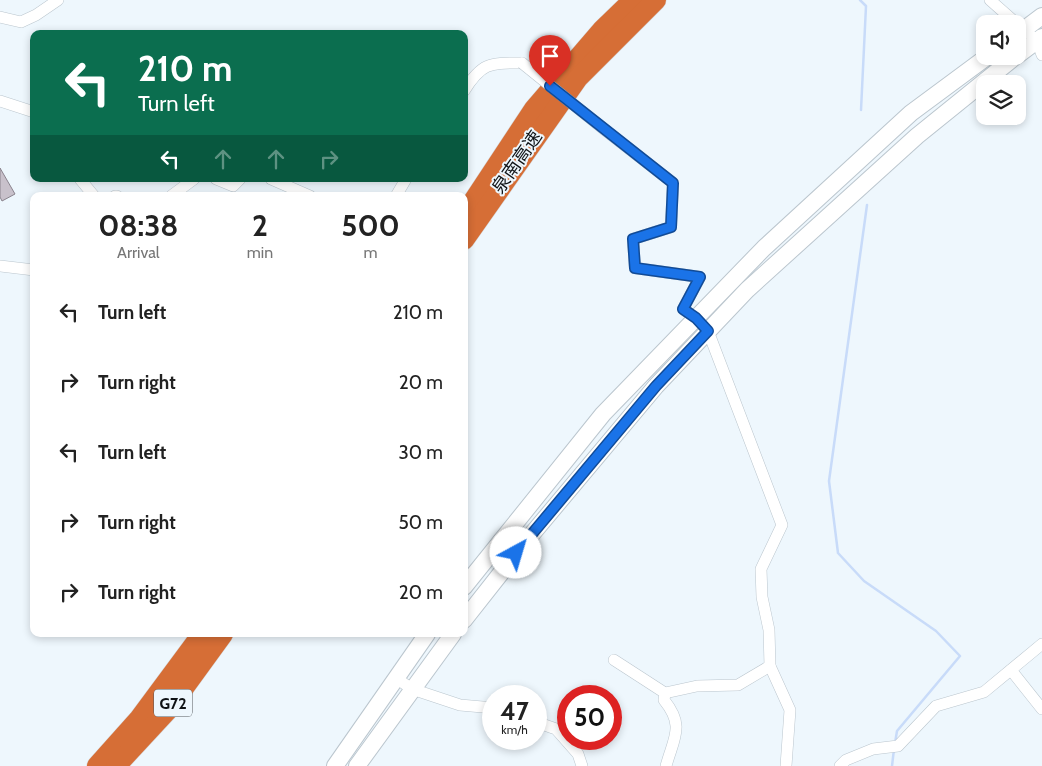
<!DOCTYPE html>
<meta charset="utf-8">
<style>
body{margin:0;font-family:Cabin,"Noto Sans SC",sans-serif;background:#f6f6f6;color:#222;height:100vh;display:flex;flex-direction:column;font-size:19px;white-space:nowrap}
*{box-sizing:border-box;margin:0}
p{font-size:16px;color:#767676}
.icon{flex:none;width:28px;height:28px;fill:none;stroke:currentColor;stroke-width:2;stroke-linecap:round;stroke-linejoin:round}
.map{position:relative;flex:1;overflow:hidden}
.drawer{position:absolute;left:30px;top:192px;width:438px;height:445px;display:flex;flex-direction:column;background:#fff;border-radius:10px;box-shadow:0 2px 8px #0003}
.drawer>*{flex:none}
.guide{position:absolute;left:30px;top:30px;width:438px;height:152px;border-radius:10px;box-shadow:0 2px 8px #0003;background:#0b6e4f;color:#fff;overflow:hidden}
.controls{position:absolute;left:976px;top:15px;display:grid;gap:10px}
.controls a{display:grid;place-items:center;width:50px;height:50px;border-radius:10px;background:#fff;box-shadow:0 2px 8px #0003;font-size:25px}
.speed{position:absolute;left:482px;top:685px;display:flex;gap:10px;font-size:25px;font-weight:700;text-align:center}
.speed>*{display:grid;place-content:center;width:65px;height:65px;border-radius:50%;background:#fff;box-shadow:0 2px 8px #0003;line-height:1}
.speed small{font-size:12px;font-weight:400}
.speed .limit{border:8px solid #d22;background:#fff;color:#111}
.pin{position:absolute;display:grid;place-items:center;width:42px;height:42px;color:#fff;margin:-51px -21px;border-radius:50% 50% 50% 0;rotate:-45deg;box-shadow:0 0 5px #0007}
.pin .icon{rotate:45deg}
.me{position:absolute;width:55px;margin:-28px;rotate:39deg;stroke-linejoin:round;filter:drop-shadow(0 0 4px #0008)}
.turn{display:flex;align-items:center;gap:18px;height:105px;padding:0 25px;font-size:22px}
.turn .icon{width:65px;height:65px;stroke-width:2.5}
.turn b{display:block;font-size:35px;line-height:42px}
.lanes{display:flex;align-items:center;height:48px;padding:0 25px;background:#0003;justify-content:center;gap:25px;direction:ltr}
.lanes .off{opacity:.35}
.eta{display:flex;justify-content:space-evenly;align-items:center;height:85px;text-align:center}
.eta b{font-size:30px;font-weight:700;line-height:35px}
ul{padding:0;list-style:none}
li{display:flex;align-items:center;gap:15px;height:70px;padding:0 25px}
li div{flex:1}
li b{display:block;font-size:19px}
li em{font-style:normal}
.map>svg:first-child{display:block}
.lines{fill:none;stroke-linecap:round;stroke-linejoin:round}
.stream{stroke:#c8dbf9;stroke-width:2.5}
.building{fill:#c8c1cb;stroke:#8a838d}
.street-casing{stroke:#bbc6ce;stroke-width:12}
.secondary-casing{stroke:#bbc6ce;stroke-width:18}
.highway-casing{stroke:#d4d4d5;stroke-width:21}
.street{stroke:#fff;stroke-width:11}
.secondary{stroke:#fff;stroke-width:16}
.highway{stroke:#d66e36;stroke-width:20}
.street-bridge-casing{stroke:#bbc6ce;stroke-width:12;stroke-linecap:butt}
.street-bridge{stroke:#fff;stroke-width:11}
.route-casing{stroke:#114b97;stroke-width:12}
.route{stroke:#1a73e8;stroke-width:9}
.labels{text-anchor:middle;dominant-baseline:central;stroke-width:4;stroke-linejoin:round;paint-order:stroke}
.shield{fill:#eef7fd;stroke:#52575b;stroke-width:1}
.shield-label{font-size:16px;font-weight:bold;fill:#0f1215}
.street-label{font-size:18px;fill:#0f1215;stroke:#eef7fd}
</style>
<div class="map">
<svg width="1042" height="766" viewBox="0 0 1042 766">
<rect width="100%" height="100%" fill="#eef7fd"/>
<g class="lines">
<g class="stream">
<polyline points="860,0 866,6 861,110"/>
<polyline points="867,205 829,481 838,553 864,581 936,631 960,656 897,731 895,743"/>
<polyline points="892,766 894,749"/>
</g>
</g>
<polygon class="building" points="0,168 15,194 2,201 0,197"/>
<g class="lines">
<defs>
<g id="street">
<polyline points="990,0 1017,24"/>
<polyline points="0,17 21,22 36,15 58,0"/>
<polyline points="1018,24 1037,41 1042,55"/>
<path d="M464,91C482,62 490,63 522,63"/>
<polyline points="0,101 34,112"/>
<polyline points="605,130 673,183 671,227 633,239 635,268 700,277 683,309 696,318 708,331 782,525 761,569 762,597 769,630 770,666 790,710 786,766"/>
<polyline points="80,179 94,196"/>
<polyline points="216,179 233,186 240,179"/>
<polyline points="271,179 310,196"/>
<polyline points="115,196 117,196"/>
<polyline points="171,196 194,179"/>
<polyline points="396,196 406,179"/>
<polyline points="0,266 34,270"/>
<path d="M614,660L665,693L664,700C685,726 674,737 666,766"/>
<polyline points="1011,670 1042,709"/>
<polyline points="396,678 412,689 460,705 494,708"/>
<polyline points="665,693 697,686 738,685 770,666"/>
<polyline points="536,722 556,729 578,754 582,766"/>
<polyline points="840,766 846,760 873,749 898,746 936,706 984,692 1042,644"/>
</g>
<g id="secondary">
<polyline points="1018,34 1042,16"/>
<polyline points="1018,55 1042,37"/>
<polyline points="464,587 603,414 764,248 911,113 988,56"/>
<polyline points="464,620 527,540 656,386 747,290 917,136 1016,56"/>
<polyline points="335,766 427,634"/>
<polyline points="357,766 453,634"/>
</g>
<g id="highway">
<polyline points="464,215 534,109 602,30 633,0"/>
<polyline points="464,240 578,78 656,0"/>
<polyline points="97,766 139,719 202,634"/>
<polyline points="116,766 167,711 223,634"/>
</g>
</defs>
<use href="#street" class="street-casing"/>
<use href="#secondary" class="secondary-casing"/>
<use href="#highway" class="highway-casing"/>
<use href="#street" class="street"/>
<use href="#secondary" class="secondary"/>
<use href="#highway" class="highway"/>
<defs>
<polyline id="street-bridge" points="522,63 605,130"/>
</defs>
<use href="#street-bridge" class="street-bridge-casing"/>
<use href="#street-bridge" class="street-bridge"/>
</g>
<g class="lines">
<defs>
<polyline id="route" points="516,553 656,386 708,331 696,318 683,309 700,277 635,268 633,239 671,227 673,183 550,86"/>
</defs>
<use href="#route" class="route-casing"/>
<use href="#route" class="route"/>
</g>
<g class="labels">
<rect class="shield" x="154" y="689.5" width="38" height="27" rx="4"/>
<g class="shield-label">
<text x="173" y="703">G72</text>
</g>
<g class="street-label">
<text transform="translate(517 162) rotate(-55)">泉南高速</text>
</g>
</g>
</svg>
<div class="controls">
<a><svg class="icon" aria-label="sound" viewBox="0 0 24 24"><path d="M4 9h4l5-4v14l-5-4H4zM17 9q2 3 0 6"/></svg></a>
<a><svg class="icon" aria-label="layers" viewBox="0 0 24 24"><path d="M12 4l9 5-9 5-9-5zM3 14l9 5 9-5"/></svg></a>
</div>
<div class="speed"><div>47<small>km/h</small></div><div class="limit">50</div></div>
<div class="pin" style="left:550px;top:86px;background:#d93025"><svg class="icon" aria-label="arrive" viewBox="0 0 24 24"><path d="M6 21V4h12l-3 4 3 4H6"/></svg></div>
<svg class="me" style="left:516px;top:553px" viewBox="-20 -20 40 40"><circle r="19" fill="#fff"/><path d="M0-13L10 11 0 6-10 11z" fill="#1a73e8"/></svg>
<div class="guide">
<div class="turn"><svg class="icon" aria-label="left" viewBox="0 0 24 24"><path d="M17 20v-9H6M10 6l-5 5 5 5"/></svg><div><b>210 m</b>Turn left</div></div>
<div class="lanes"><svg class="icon" aria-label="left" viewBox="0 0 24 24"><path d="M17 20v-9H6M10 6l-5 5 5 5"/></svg><svg class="icon off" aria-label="ahead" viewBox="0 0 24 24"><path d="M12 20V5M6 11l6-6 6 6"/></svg><svg class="icon off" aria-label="ahead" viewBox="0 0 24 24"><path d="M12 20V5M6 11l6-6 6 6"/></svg><svg class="icon off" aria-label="right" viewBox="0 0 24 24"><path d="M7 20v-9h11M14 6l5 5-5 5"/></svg></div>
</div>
<section class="drawer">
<div class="eta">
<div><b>08:38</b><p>Arrival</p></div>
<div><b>2</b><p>min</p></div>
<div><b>500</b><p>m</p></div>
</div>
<ul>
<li><svg class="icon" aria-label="left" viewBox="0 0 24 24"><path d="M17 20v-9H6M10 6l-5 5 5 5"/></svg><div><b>Turn left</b></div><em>210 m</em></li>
<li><svg class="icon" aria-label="right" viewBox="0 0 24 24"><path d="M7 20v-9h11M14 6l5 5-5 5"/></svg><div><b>Turn right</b></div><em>20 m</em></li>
<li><svg class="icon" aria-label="left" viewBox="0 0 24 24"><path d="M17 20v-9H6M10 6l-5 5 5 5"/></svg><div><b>Turn left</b></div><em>30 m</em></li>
<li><svg class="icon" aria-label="right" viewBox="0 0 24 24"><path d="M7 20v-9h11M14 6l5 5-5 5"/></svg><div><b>Turn right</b></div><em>50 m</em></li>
<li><svg class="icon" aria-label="right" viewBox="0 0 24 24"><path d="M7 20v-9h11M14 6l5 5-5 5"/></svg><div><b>Turn right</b></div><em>20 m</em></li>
</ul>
</section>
</div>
